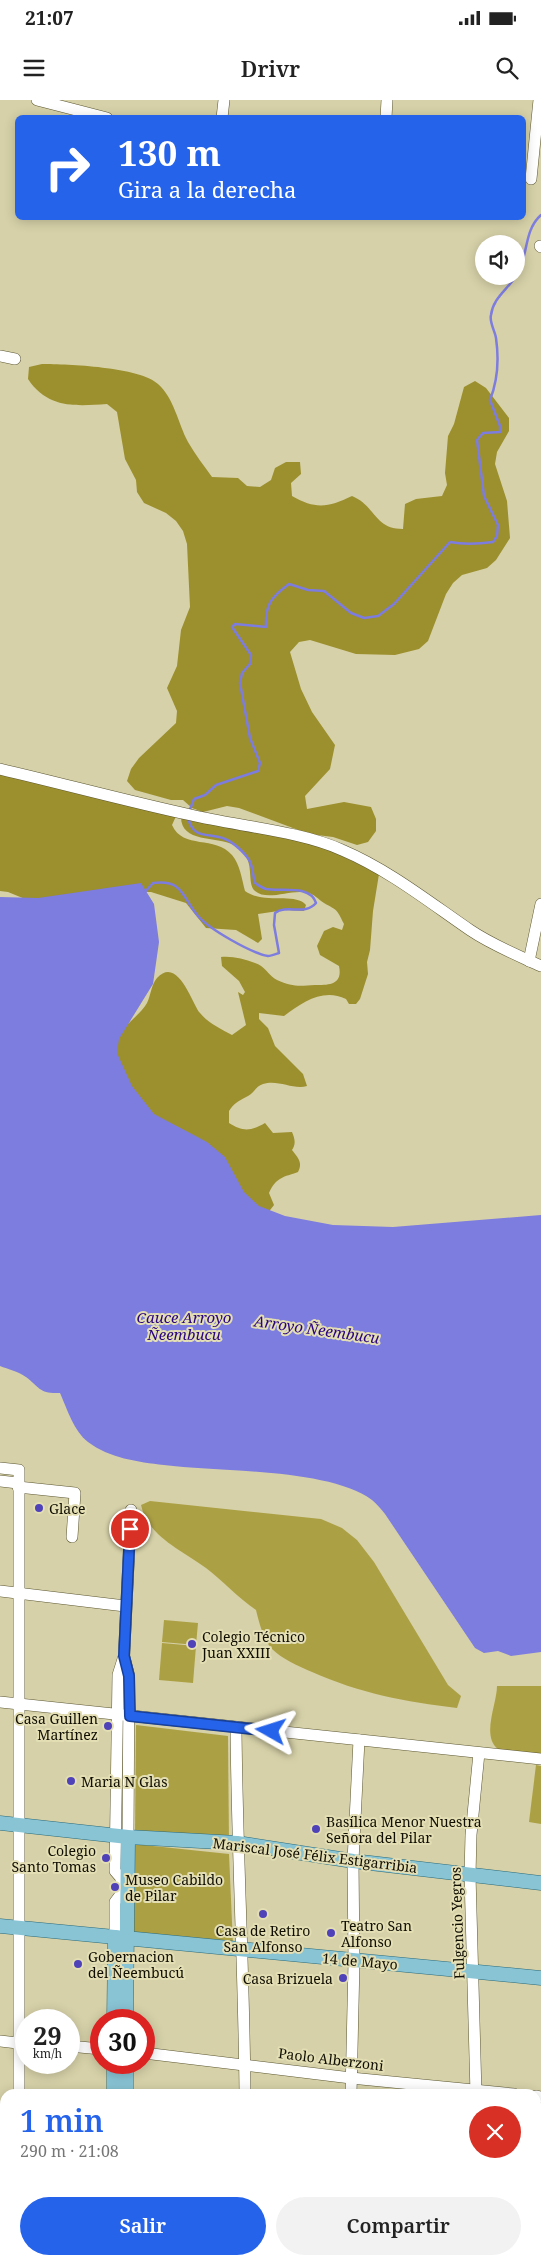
<!DOCTYPE html>
<html lang="es">
<meta charset="utf-8">
<style>
body{margin:0;font-family:"Noto Serif",serif;background:#f2f2f2;color:#222;height:100vh;display:flex;flex-direction:column;font-size:19px;white-space:nowrap}
*{box-sizing:border-box;margin:0}
p{font-size:16px;color:#767676}
.icon{flex:none;width:28px;height:28px;fill:none;stroke:currentColor;stroke-width:2;stroke-linecap:round;stroke-linejoin:round}
.map{position:relative;flex:1;overflow:hidden}
.side{position:absolute;left:0px;top:1989px;width:541px;height:176px;display:flex;flex-direction:column;background:#fff;border-radius:15px 15px 0 0;box-shadow:0 2px 12px #0003}
.side>*{flex:none}
.banner{position:absolute;left:15px;top:15px;width:511px;height:105px;border-radius:8px;box-shadow:0 2px 12px #0003;background:#2563eb;color:#fff;overflow:hidden}
.controls{position:absolute;left:475px;top:135px;display:grid;gap:10px}
.controls a{display:grid;place-items:center;width:50px;height:50px;border-radius:50%;background:#fff;box-shadow:0 2px 12px #0003;font-size:25px}
.speed{position:absolute;left:15px;top:1909px;display:flex;gap:10px;font-size:25px;font-weight:700;text-align:center}
.speed>*{display:grid;place-content:center;width:65px;height:65px;border-radius:50%;background:#fff;box-shadow:0 2px 12px #0003;line-height:1}
.speed small{font-size:12px;font-weight:400}
.speed .limit{border:8px solid #d22;background:#fff;color:#111}
.pin{position:absolute;display:grid;place-items:center;width:42px;height:42px;color:#fff;margin:-21px;border:2px solid #fff;border-radius:50%;box-shadow:0 1px 5px #0007}
.me{position:absolute;width:55px;margin:-28px;rotate:276deg;stroke-linejoin:round;filter:drop-shadow(0 0 4px #0008)}
.turn{display:flex;align-items:center;gap:18px;height:105px;padding:0 20px;font-size:22px}
.turn .icon{width:65px;height:65px;stroke-width:2.5}
.turn b{display:block;font-size:35px;line-height:42px}
.round{display:grid;place-items:center;flex:none;width:52px;height:52px;border-radius:26px;background:#f2f2f2}
.headline{display:flex;align-items:center;justify-content:space-between;height:85px;padding:0 20px}
h1{font-size:30px;font-weight:600;line-height:38px;color:#2563eb}
.action{display:flex;gap:10px;margin-top:auto;padding:10px 20px}
.action a{flex:1;height:58px;border-radius:30px;background:#2563eb;color:#fff;font-size:20px;font-weight:600;line-height:58px;text-align:center}
.action a+a{background:#f2f2f2;color:#222}
.status{display:flex;justify-content:space-between;align-items:center;height:35px;padding:0 25px;background:#fff;direction:ltr}
.status svg{height:14px;fill:currentColor}
header{display:flex;justify-content:space-between;align-items:center;height:65px;padding:0 20px;background:#fff;font-size:22px;font-weight:600}
.map>svg:first-child{display:block}
.green{fill:#aca045}
.forest{fill:#9c8f2e}
.water{fill:#7d7cdf}
.lines{fill:none;stroke-linecap:round;stroke-linejoin:round}
.stream{stroke:#7d7cdf;stroke-width:2.5}
.minor-casing{stroke:#5c5732;stroke-width:12}
.major-casing{stroke:#2b6a79;stroke-width:15}
.minor{stroke:#fff;stroke-width:11}
.major{stroke:#89c4d5;stroke-width:14}
.route-casing{stroke:#184099;stroke-width:12}
.route{stroke:#2563eb;stroke-width:9}
.poi-dot{fill:#4f41b8;stroke:#e3deb4;stroke-width:2}
.labels{text-anchor:middle;dominant-baseline:central;stroke-width:4;stroke-linejoin:round;paint-order:stroke}
.poi-label{font-size:14px;fill:#100e02;stroke:#e3deb4;text-anchor:start}
.street-label{font-size:14px;fill:#100e02;stroke:#e3deb4}
.water-label{font-size:15px;font-style:italic;fill:#2a0380;stroke:#e3deb4}
</style>
<div class="status"><b>21:07</b><svg viewBox="0 0 49 12"><path d="M0 12V9h3v3zM5 12V6h3v6zM10 12V3h3v9zM15 12V0h3v12zM26 1h20v11H26zM47 4h2v5h-2z"/></svg></div>
<header><svg class="icon" aria-label="menu" viewBox="0 0 24 24"><path d="M4 6h16M4 12h16M4 18h16"/></svg>Drivr<svg class="icon" aria-label="search" viewBox="0 0 24 24"><circle cx="10" cy="10" r="6"/><path d="M15 15l6 6"/></svg></header>
<div class="map">
<svg width="541" height="2164" viewBox="0 0 541 2164">
<rect width="100%" height="100%" fill="#d6d1a8"/>
<g class="green">
<path d="M150,1401L321,1419L342,1428L357,1440L374,1462L448,1585L461,1596L457,1608C406,1602 359,1593 312,1572C298,1566 282,1559 272,1549C263,1539 259,1522 256,1510C237,1497 223,1481 206,1468C182,1450 148,1437 141,1405Z"/>
<polygon points="164,1520 198,1523 196,1545 162,1542"/>
<polygon points="162,1543 196,1546 193,1583 159,1580"/>
<path d="M497,1586H541V1654L498,1649C481,1636 497,1604 497,1586Z"/>
<polygon points="136,1625 228,1636 229,1743 135,1734"/>
<polygon points="536,1665 541,1666 541,1724 529,1722"/>
<polygon points="134,1744 229,1754 233,1845 133,1837"/>
</g>
<g class="forest">
<path d="M42,264C67,264 140,267 158,284C174,298 178,323 188,342C195,354 204,366 212,377L238,378L247,386L260,387L271,380L275,368L286,362H300L301,374L291,383L292,396C316,410 329,407 352,396C376,406 374,429 403,429L405,404L416,399L442,396L447,385L445,373L448,336L454,324L464,287L475,281L486,288L509,318V331L497,352L495,364L507,401L510,438L496,460L487,468L462,475L453,483L446,494L428,541L419,549L395,555L356,554L310,540L299,542L290,552L301,589L312,612L335,645L330,669L305,696L307,709L344,702L371,707L376,719V731L368,742L357,745L333,737L309,734L239,708L227,706L203,712L192,708L183,700H171L135,690L127,681L131,669L139,658L176,623L177,611L167,588L177,566L181,530L190,507L187,444L183,431L176,421L166,413L144,403L137,392L136,380L125,359L117,312L107,304C76,306 48,309 28,279L29,267Z"/>
<path d="M0,674L177,714L172,725C183,750 215,735 232,755C240,764 242,780 245,791C264,805 295,792 306,805L304,811L285,810L258,814L262,839L258,843L236,830L206,828L186,803L151,792H138L109,797L25,799L8,792L0,791Z"/>
<path d="M181,717L307,739L379,774L373,811L370,850L367,862L368,874L360,899L356,904H349L346,899C323,888 303,902 284,916L259,913V919L268,928L275,946L303,974L307,986C293,990 278,979 263,984C256,986 254,993 248,996C240,1000 234,1003 229,1011V1023C243,1032 251,1031 265,1023L273,1033L292,1032C295,1039 296,1044 292,1050C298,1058 303,1062 298,1072C284,1077 276,1077 269,1093L274,1105L267,1114L135,1022L112,939C121,929 141,914 147,903C151,895 151,885 157,878C178,855 192,904 200,913C208,923 221,929 232,935L246,925L238,892L243,895L245,892L239,881L222,866L221,857C233,856 244,859 255,863C264,865 269,876 277,880C292,887 299,886 315,885C329,885 343,885 339,866L320,855L317,846L324,831L333,827L342,830L344,824C336,808 338,811 324,803C318,799 314,794 308,793C292,788 268,802 255,791C245,782 258,757 234,745C216,736 181,743 181,717Z"/>
</g>
<path class="water" d="M141,783L154,804L159,842L153,884L119,939L117,953L132,986L154,1014L207,1042L225,1057L244,1092L259,1106L285,1116L333,1125L393,1127L541,1115V1552L511,1556L498,1551L484,1553L475,1548L385,1414C381,1409 377,1404 372,1400C329,1368 218,1372 164,1365C138,1362 109,1358 88,1342C74,1331 67,1309 60,1293C40,1294 40,1288 26,1277C19,1272 8,1269 0,1266V797L38,798Z"/>
<g class="lines">
<g class="stream">
<path d="M516,176C529,156 523,131 541,115"/>
<path d="M189,712L194,699L205,695L216,685L258,671L260,663L250,638L240,583L242,573L250,564L251,555L232,527L235,524L266,527C265,505 271,497 289,484L308,490L324,491L351,513L364,518L378,516L394,504L450,442C465,445 478,444 493,442L497,436L498,425L484,396L477,340L483,333L500,332V326L490,300C498,280 499,259 496,238C495,231 489,222 491,215C493,198 507,190 516,176"/>
<path d="M144,793L153,783C184,779 182,798 198,816C209,829 251,853 268,856C271,856 276,854 279,853L274,825L275,813C287,804 305,816 316,803C310,784 281,792 266,789C262,788 258,785 255,783C253,777 253,766 249,760C245,753 233,742 225,739C209,732 193,741 188,717"/>
</g>
<defs>
<g id="minor">
<polyline points="37,0 107,18"/>
<polyline points="222,18 224,0"/>
<polyline points="386,18 387,0"/>
<polyline points="531,79 539,0"/>
<polyline points="540,146 541,147"/>
<polyline points="0,256 15,259"/>
<path d="M0,669C64,684 127,701 191,715C237,726 300,731 342,750C389,770 429,802 470,830C492,845 517,855 541,866"/>
<polyline points="529,861 541,804"/>
<polyline points="0,1368 19,1370 19,1994"/>
<polyline points="0,1381 18,1383"/>
<polyline points="18,1387 75,1393 72,1437"/>
<polyline points="0,1491 125,1506"/>
<polyline points="0,1602 541,1659"/>
<path d="M236,1627C237,1750 244,1871 245,1994"/>
<polyline points="128,1737 129,1576 124,1556 131,1410"/>
<polyline points="115,1837 115,1802 121,1794 121,1778 115,1771 118,1575 124,1556"/>
<polyline points="0,1941 26,1944"/>
<polyline points="69,1946 101,1949"/>
<polyline points="144,1953 351,1978 514,1994"/>
<polyline points="351,1994 354,1862 353,1761 359,1640"/>
<polyline points="476,1994 470,1775 471,1735 479,1653"/>
<polyline points="536,1996 541,1997"/>
<polyline points="0,2054 5,2055"/>
<polyline points="536,2115 541,2116"/>
<polyline points="246,2160 246,2164"/>
<polyline points="485,2160 485,2164"/>
<polyline points="0,2164 5,2164"/>
<polyline points="19,2164 19,2160"/>
<polyline points="350,2164 350,2160"/>
</g>
<g id="major">
<polyline points="0,1723 128,1737 237,1743 353,1761 541,1783"/>
<polyline points="0,1826 541,1878"/>
<polyline points="114,1920 115,1837"/>
<polyline points="126,1920 128,1737"/>
<polyline points="126,1962 126,1994"/>
<polyline points="114,1994 114,1962"/>
<polyline points="127,2160 127,2164"/>
<polyline points="114,2164 114,2160"/>
</g>
</defs>
<use href="#minor" class="minor-casing"/>
<use href="#major" class="major-casing"/>
<use href="#minor" class="minor"/>
<use href="#major" class="major"/>
</g>
<g class="lines">
<defs>
<polyline id="route" points="130,1429 124,1556 129,1576 130,1616 271,1631"/>
</defs>
<use href="#route" class="route-casing"/>
<use href="#route" class="route"/>
</g>
<g class="poi-dot">
<circle cx="39" cy="1408" r="5"/>
<circle cx="192" cy="1544" r="5"/>
<circle cx="108" cy="1626" r="5"/>
<circle cx="71" cy="1681" r="5"/>
<circle cx="316" cy="1729" r="5"/>
<circle cx="106" cy="1758" r="5"/>
<circle cx="115" cy="1787" r="5"/>
<circle cx="263" cy="1814" r="5"/>
<circle cx="331" cy="1833" r="5"/>
<circle cx="78" cy="1864" r="5"/>
<circle cx="343" cy="1878" r="5"/>
</g>
<g class="labels">
<g class="poi-label">
<text x="49" y="1408">Glace</text>
<text x="202" y="1536">Colegio Técnico<tspan x="202" dy="16">Juan XXIII</tspan></text>
<text x="98" y="1618" text-anchor="end">Casa Guillen<tspan x="98" dy="16">Martínez</tspan></text>
<text x="81" y="1681">Maria N Glas</text>
<text x="326" y="1721">Basílica Menor Nuestra<tspan x="326" dy="16">Señora del Pilar</tspan></text>
<text x="96" y="1750" text-anchor="end">Colegio<tspan x="96" dy="16">Santo Tomas</tspan></text>
<text x="125" y="1779">Museo Cabildo<tspan x="125" dy="16">de Pilar</tspan></text>
<text x="341" y="1825">Teatro San<tspan x="341" dy="16">Alfonso</tspan></text>
<text x="263" y="1830" text-anchor="middle">Casa de Retiro<tspan x="263" dy="16">San Alfonso</tspan></text>
<text x="88" y="1856">Gobernacion<tspan x="88" dy="16">del Ñeembucú</tspan></text>
<text x="333" y="1878" text-anchor="end">Casa Brizuela</text>
</g>
<g class="street-label">
<text transform="translate(315 1755) rotate(7)">Mariscal José Félix Estigarribia</text>
<text transform="translate(457 1823) rotate(-92)">Fulgencio Yegros</text>
<text transform="translate(360 1861) rotate(5)">14 de Mayo</text>
<text transform="translate(331 1959) rotate(7)">Paolo Alberzoni</text>
</g>
<g class="water-label">
<text x="184" y="1217">Cauce Arroyo<tspan x="184" dy="17">Ñeembucu</tspan></text>
<text transform="translate(317 1229) rotate(8)">Arroyo Ñeembucu</text>
</g>
</g>
</svg>
<div class="controls">
<a><svg class="icon" aria-label="sound" viewBox="0 0 24 24"><path d="M4 9h4l5-4v14l-5-4H4zM17 9q2 3 0 6"/></svg></a>
</div>
<div class="speed"><div>29<small>km/h</small></div><div class="limit">30</div></div>
<div class="pin" style="left:130px;top:1429px;background:#d93025"><svg class="icon" aria-label="arrive" viewBox="0 0 24 24"><path d="M6 21V4h12l-3 4 3 4H6"/></svg></div>
<svg class="me" style="left:271px;top:1631px" viewBox="-20 -20 40 40"><path d="M0-17L14 15 0 8-14 15z" fill="#2563eb" stroke="#fff" stroke-width="4"/></svg>
<div class="banner">
<div class="turn"><svg class="icon" aria-label="right" viewBox="0 0 24 24"><path d="M7 20v-9h11M14 6l5 5-5 5"/></svg><div><b>130 m</b>Gira a la derecha</div></div>
</div>
<section class="side">
<div class="headline"><div><h1>1 min</h1><p>290 m · 21:08</p></div><a class="round" style="background:#d93025;color:#fff"><svg class="icon" aria-label="close" viewBox="0 0 24 24"><path d="M6 6l12 12M18 6L6 18"/></svg></a></div>
<div class="action"><a>Salir</a><a>Compartir</a></div>
</section>
</div>
